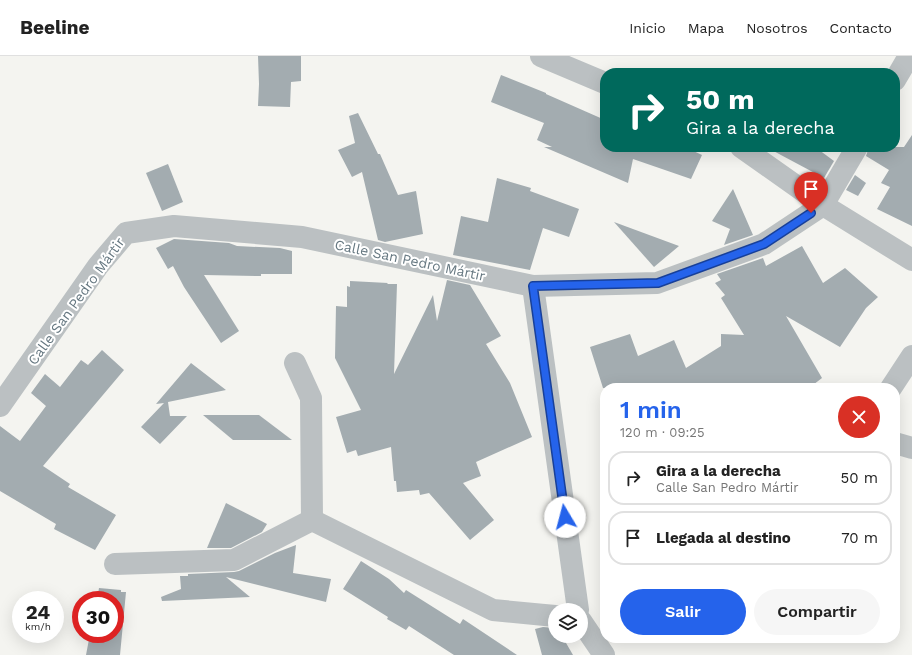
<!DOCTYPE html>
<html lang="es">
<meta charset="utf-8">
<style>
body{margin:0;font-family:"Work Sans",sans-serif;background:#f6f6f6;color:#222;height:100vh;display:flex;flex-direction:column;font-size:15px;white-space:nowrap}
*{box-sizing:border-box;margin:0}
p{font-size:13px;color:#767676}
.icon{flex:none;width:22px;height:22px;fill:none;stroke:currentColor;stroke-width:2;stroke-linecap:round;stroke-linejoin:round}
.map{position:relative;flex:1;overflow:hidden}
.details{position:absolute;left:600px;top:327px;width:300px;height:260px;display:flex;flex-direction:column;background:#fff;border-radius:16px;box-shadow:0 4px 16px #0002}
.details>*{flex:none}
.banner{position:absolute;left:600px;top:12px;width:300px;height:84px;border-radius:16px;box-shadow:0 4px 16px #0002;background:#00695c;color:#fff;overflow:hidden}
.tools{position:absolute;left:548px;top:547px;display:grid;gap:8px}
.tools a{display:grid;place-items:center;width:40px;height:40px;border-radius:50%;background:#fff;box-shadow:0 4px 16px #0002;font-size:20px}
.speed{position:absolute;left:12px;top:535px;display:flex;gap:8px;font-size:20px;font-weight:700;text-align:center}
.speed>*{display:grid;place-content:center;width:52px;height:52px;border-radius:50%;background:#fff;box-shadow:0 4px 16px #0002;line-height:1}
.speed small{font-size:10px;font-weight:400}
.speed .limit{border:6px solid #d22;background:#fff;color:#111}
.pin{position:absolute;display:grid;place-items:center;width:34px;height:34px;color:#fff;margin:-41px -17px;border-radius:50% 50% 50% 0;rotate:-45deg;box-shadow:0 0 4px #0007}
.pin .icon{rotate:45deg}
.me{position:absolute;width:44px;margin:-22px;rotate:352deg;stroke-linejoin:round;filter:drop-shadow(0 0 3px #0008)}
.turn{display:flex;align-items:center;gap:14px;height:84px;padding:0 20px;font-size:18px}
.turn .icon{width:52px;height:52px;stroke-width:2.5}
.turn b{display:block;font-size:28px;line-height:34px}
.round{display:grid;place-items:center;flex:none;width:42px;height:42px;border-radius:21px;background:#f6f6f6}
.overview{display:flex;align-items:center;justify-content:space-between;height:68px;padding:0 20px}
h1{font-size:24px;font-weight:600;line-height:30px;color:#2563eb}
.action{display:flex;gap:8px;margin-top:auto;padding:8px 20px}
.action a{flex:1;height:46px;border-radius:24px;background:#2563eb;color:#fff;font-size:16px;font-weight:600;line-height:46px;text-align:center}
.action a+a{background:#f6f6f6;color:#222}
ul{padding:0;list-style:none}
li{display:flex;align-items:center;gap:12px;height:54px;margin:0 8px 6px;padding:0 12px;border:2px solid #e0e0e0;border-radius:16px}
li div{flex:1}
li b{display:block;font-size:15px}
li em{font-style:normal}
header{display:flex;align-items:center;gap:24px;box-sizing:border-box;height:56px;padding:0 20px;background:#fff;border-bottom:1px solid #e0e0e0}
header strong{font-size:19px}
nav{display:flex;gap:22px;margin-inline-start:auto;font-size:14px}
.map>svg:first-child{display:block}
.building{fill:#a3acb0}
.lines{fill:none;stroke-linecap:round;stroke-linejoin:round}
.minor{stroke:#bbc0c2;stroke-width:22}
.route-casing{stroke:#184099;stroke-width:10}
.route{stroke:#2563eb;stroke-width:7}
.labels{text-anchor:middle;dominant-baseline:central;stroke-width:4;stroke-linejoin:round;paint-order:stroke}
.street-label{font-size:14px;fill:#657780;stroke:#fff}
</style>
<header>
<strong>Beeline</strong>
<nav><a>Inicio</a><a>Mapa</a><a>Nosotros</a><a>Contacto</a></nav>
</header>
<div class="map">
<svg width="912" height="599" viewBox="0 0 912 599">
<rect width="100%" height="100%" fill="#f4f4f0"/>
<g class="building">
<polygon points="258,0 301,0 301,25 291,26 290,51 258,50 259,28"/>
<polygon points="501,19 546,37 546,38 605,64 605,91 685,91 702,99 691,123 633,103 628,127 544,91 552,91 537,84 544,67 491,46"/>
<polygon points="358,57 378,98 380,98 398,139 416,135 423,178 385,186 378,184 362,116 352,121 338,94 355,87 349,60"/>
<polygon points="912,79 912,170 877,153 890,131 881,127 889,114 866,100 869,91 904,91"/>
<polygon points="766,91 815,91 834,105 824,122"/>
<polygon points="168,108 183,146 162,155 146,117"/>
<polygon points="855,119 866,127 858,140 846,134"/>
<polygon points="497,122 531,132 530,135 579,153 569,181 543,172 530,214 453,199 461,160 488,166"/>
<polygon points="733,133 753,179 724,189 730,173 712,165"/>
<polygon points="614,166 679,190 654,211"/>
<polygon points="174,183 229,187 237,190 280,192 292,195 292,218 261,218 261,220 204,219 239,275 221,287 184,231 173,210 168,213 156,192"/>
<polygon points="802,190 823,227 845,212 878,241 866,252 840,291 786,260 822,322 809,332 603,332 590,291 630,278 638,300 674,284 686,312 721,290 721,278 744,279 721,242 725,239 715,227 721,224 717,218 763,202 766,210"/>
<polygon points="447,224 470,229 501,280 486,288 510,327 532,381 476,406 481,420 463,427 494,464 470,484 429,437 420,439 419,434 397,436 396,425 394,425 391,391 358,400 356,394 347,397 336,361 361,354 335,302 336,250 347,251 347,230 350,231 350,225 388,227 387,228 397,228 394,318 433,239 437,265"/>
<polygon points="102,294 124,314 43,410 70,428 68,431 116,459 95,494 54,473 56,468 0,435 0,370 20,385 46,350 31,337 45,318 60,331 81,304 88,309"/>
<polygon points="191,307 226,334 168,346 170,360 187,360 160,388 141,371 164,347 156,348"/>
<polygon points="203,359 259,359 292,384 233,384"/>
<polygon points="226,447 267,468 262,476 231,492 207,492"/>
<polygon points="296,489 293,517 331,523 326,546 226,521 250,541 162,545 161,541 181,533 180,520 188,520 188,518 234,516 239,515 275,497"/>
<polygon points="361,505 389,523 404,537 406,534 460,568 463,563 517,599 454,599 409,570 406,574 387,563 388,561 343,533"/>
<polygon points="99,532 121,534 121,536 126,536 120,599 86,599 90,578 115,578 115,544 97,544"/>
<polygon points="543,571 555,572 555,580 562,580 573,599 542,599 535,573"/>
</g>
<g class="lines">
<g class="minor">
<polyline points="541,0 605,27"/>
<polyline points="895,24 909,0"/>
<polyline points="741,91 823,149 912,204"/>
<polyline points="533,230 578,554"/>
<polyline points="295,307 311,342 312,464"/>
<polyline points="891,332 912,300"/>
<polyline points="0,350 98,210 126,177 174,170 302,181 533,230 657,227 764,188 823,149 857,91"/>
<polyline points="895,387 912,392"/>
<polyline points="115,508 234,504 312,464 493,554 555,560"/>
<polyline points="581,565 604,599"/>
</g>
</g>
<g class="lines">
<defs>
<polyline id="route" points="565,461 533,230 658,227 764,188 811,157"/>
</defs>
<use href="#route" class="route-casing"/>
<use href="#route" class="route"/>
</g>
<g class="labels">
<g class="street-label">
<text transform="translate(410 204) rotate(12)">Calle San Pedro Mártir</text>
<text transform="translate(76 245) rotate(-54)">Calle San Pedro Mártir</text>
</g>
</g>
</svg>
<div class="tools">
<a><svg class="icon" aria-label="layers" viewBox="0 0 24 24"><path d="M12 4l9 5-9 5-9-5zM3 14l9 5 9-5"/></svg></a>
</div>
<div class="speed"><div>24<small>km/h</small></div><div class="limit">30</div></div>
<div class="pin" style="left:811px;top:157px;background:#d93025"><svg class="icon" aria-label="arrive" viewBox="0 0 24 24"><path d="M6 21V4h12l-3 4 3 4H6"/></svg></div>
<svg class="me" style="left:565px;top:461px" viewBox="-20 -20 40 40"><circle r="19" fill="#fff"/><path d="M0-13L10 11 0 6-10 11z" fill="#2563eb"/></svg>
<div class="banner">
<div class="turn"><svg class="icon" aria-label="right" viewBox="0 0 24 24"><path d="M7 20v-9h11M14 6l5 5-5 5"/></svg><div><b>50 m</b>Gira a la derecha</div></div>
</div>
<section class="details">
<div class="overview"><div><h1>1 min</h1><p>120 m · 09:25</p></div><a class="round" style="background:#d93025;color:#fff"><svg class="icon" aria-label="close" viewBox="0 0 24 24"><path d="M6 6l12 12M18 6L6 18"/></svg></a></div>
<ul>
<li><svg class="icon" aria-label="right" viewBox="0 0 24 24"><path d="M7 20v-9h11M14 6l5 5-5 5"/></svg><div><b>Gira a la derecha</b><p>Calle San Pedro Mártir</p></div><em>50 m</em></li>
<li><svg class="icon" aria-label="arrive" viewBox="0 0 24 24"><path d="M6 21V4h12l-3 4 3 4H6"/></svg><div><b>Llegada al destino</b></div><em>70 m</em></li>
</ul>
<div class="action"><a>Salir</a><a>Compartir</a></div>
</section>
</div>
